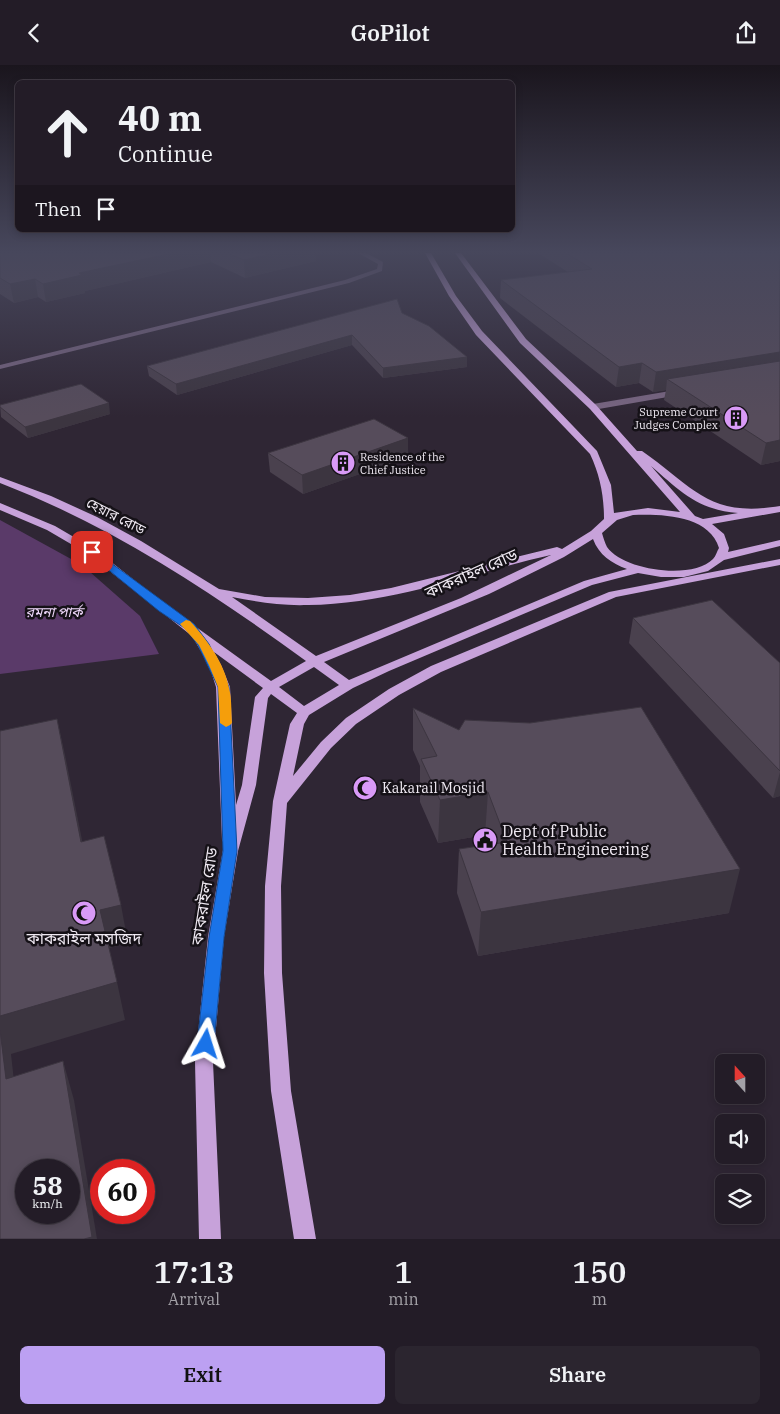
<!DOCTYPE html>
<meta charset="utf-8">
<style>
body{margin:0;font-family:"IBM Plex Serif","Noto Sans Bengali",serif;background:#2b252f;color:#f1f3f6;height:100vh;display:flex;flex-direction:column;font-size:19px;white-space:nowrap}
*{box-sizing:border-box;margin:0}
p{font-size:16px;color:#a3a1a7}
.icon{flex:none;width:28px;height:28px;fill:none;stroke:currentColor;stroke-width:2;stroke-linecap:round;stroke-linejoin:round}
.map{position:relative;height:1174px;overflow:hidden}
.details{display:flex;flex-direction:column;background:#231c27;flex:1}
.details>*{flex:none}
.banner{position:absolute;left:15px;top:15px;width:500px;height:152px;border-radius:8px;box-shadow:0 2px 8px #0003,0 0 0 1px #403a44;background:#231c27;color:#f1f3f6;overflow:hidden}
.needle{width:32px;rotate:339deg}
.buttons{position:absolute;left:715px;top:989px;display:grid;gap:10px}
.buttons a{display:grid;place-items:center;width:50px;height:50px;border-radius:8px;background:#231c27;box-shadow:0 2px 8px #0003,0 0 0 1px #403a44;font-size:25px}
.speed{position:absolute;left:15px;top:1094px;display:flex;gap:10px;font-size:25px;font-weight:700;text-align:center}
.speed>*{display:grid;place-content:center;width:65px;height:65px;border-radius:50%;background:#231c27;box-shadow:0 2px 8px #0003,0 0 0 1px #403a44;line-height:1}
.speed small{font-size:12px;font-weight:400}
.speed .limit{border:8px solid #d22;background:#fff;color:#111}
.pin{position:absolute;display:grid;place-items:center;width:42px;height:42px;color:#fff;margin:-21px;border-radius:10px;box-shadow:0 2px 8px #0006}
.me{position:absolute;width:55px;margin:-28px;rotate:6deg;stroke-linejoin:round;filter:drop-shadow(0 0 4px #0008)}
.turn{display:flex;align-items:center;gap:18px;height:105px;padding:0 20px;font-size:22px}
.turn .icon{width:65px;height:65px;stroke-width:2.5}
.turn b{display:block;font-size:35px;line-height:42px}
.then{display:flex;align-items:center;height:48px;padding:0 20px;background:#0003;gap:10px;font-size:19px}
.eta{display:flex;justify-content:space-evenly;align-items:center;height:85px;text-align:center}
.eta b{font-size:30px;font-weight:600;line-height:35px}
.action{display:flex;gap:10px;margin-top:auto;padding:10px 20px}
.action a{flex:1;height:58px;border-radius:8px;background:#bca0f2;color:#111;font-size:20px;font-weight:600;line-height:58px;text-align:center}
.action a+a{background:#2b252f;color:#f1f3f6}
header{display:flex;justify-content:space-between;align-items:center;height:65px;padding:0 20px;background:#231c27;font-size:22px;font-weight:600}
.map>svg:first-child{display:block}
.green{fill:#5a3a69}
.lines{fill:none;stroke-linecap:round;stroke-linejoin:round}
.minor{fill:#796682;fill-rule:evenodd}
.major{fill:#c7a2da;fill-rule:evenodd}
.wall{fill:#4a414e}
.shaded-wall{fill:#3c3540}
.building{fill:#564c5b;stroke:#3c3540;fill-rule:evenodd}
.route{fill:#1a73e8;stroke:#114b97}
.slow{fill:#f59e0b}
.labels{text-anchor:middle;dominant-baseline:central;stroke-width:5;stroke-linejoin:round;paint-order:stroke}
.far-poi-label{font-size:11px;fill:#efe9f2;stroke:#151117;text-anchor:end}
.street-label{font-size:14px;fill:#efe9f2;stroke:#151117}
.park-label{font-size:14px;font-style:italic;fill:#eed7fa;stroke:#151117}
.poi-label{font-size:14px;fill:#efe9f2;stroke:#151117;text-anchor:start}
.near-street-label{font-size:16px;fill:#efe9f2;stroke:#151117}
.near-poi-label{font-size:16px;fill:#efe9f2;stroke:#151117;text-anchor:start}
</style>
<header><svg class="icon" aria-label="back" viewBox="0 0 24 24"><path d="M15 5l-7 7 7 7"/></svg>GoPilot<svg class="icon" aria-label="share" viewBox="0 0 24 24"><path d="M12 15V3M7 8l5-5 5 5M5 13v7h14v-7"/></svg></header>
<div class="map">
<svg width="780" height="1174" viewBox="0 0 780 1174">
<rect width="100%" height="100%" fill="#2f2634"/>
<polygon class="green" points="0,455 82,500 140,551 159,589 0,609"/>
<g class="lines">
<g class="minor">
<polygon points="358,188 366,188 383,197 382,206 349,218 0,304 0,300 345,215 377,204 378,199"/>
<polygon points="682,324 686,327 685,329 593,345 589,342 593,339"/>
</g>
<path class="major" d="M425,188H431L456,231L482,266L597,386L611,420L614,448L648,443L680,447L590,344L520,278L455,188H461L526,274L596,340L637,386H642C694,422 708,453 780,441V447L712,459L724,469L729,483L728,487L780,475V481L724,495L708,506L684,512H661L638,508L592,520L389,606L353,623L309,650L304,659L293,711L321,677L346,653L389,624L431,601L609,527L780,494V500L616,532L441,607L399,630L356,659L331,683L287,738L281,821L282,908L291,1026L316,1174H294L271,1026L264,908L265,821L273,736L290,659L297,648L271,629L268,633L256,720L238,786L224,872L213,997L221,1174H199L195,997L208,872L224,779L222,775L216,622L209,600L192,571L88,489L47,465L0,445V438L55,461L96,485L167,541L271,616L306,596C208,525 114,462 0,418V412L51,431L97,452L141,476L219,524L265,532L308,533L350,530L391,523L557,482L562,484L591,466L604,454C604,431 600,410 590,389L476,270L449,231ZM651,401C680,426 698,445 738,448L703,454L695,451ZM633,450C662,449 709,450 719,483C717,486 716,491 713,494C693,515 624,506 607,482C605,478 603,472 602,468L617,455ZM593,474C599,490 611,498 627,504L584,516L349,615L324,597L489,529L564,492ZM551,490L461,533L316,591L232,532C257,537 282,541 308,540C391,539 471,508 551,490ZM214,587L263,623L255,632L242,720L236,740L230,622L221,600ZM314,602L339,620L304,641L279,622Z"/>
</g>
<g class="wall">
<polygon points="0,188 315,188 316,196 245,213 211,197 85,226 85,228 46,237 38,232 14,238 0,229"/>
<polygon points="538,188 780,188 780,396 761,400 664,335 666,325 653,327 639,318 616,322 500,233 501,215 568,207"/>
<polygon points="402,248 467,292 467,302 383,313 352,280 177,330 149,311 147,301"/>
<polygon points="0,340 110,349 28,373 1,352"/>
<polygon points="268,388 408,392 303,429 270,407"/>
<polygon points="633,553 780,598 780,731 773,733 629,578"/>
<polygon points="413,643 729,848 478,891 457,828 459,784 488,780 485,770 438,778 420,737 420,701 413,685"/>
</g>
<g class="shaded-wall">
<polygon points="173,188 210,188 211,197 85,226 85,228 46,237 43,219 79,208"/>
<polygon points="275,188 315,188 316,196 245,213 244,195"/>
<polygon points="35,214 38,232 14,238 10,219"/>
<polygon points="352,270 352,280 177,330 176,319"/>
<polygon points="780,287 780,306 667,314 666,325 653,327 656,307"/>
<polygon points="467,292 467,302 383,313 383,303"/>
<polygon points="642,298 639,318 616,322 619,302"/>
<polygon points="109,338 110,349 28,373 25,362"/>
<polygon points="408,373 408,392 303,429 302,410"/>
<polygon points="780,375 780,396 761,400 766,378"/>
<polygon points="57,654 65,690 90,815 81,777"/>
<polygon points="780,706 780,731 773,733 780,707"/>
<polygon points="488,727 485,770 438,778 440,735"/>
<polygon points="740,804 729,848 478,891 481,847"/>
<polygon points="121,840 128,878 109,883 100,845"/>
<polygon points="117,917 125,955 11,989 18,1052 6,1014 0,965 0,951"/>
<polygon points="63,996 74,1035 97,1174 84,1174"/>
</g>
<g class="building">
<polygon points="0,188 173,188 79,208 82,210 43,219 35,214 10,219 0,213"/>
<polygon points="227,188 275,188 244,195"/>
<polygon points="566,188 780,188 780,287 656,307 642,298 619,302 501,215 592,204"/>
<polygon points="397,234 402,248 429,261 467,292 383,303 352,270 176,319 147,301"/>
<polygon points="780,296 780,375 766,378 667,314"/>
<polygon points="81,319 109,338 25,362 0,342 0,340"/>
<polygon points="374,354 408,373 302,410 268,388"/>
<polygon points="712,535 780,598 780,706 633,553"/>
<polygon points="641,642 740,804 481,847 459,784 507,777 488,727 440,735 421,694 437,691 413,643 459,665 465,655 530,658"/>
<polygon points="57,654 81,777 104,771 121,840 100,845 117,917 0,951 0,666"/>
<path d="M0,965L6,1014L63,996L92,1172L84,1174H0ZM26,1105H69V1148H26Z"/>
</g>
<linearGradient id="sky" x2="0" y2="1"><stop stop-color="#1a151d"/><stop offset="0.53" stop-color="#47475c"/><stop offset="1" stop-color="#47475c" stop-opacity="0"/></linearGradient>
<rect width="780" height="352" fill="url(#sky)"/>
<polygon class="route" points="92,484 194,559 209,579 229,622 237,786 224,872 214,979 212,984 206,987 200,984 197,979 209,872 223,786 218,622 198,580 186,564 159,546 89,489 87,487"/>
<path class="slow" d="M186,555L190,556C207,575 224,597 229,623C232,634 231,646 232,658L230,660L226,662L220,658L218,622L209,600L199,580L180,559Z"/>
<defs>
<symbol id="building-disc" viewBox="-11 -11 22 22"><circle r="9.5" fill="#d99af7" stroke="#151117"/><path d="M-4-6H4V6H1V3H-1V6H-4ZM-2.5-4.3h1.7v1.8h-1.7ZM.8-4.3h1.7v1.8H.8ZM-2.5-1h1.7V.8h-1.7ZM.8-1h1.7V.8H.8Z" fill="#111"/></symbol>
<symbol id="mosque-disc" viewBox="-11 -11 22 22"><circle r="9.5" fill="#d99af7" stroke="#151117"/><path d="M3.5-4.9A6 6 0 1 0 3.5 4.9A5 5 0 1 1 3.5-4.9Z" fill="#111"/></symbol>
<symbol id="civic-disc" viewBox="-11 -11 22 22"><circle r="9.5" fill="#d99af7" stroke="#151117"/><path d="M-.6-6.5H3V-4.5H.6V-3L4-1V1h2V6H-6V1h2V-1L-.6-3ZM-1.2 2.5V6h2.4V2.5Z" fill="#111"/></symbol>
</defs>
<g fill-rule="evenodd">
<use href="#building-disc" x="722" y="339" width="28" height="28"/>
<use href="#building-disc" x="329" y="384" width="28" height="28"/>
<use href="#mosque-disc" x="351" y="709" width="28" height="28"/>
<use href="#civic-disc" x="471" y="761" width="28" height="28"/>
<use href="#mosque-disc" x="70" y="834" width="28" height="28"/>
</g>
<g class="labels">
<g class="far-poi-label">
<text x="718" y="347">Supreme Court<tspan x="718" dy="13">Judges Complex</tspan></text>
<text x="360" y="392" text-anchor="start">Residence of the<tspan x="360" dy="13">Chief Justice</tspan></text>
</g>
<g class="street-label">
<text transform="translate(116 451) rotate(27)">হেয়ার রোড</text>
</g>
<g class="park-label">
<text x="54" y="547">রমনা পার্ক</text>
</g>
<g class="poi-label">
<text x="382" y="723">Kakarail Mosjid</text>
</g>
<g class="near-street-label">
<text transform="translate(471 508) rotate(-24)">কাকরাইল রোড</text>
<text transform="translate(204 831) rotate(-81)">কাকরাইল রোড</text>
</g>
<g class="near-poi-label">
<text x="502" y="766">Dept of Public<tspan x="502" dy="18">Health Engineering</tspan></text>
<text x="84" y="873" text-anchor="middle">কাকরাইল মসজিদ</text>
</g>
</g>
</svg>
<div class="buttons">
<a><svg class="needle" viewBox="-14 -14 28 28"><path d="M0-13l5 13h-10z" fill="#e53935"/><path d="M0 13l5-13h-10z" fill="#a3a1a7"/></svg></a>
<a><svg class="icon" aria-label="sound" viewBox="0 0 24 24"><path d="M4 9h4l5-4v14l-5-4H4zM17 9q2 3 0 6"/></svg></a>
<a><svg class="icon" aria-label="layers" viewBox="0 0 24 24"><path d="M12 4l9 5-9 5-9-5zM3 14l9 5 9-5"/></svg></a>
</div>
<div class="speed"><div>58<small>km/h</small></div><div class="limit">60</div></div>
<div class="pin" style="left:92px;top:487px;background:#d93025"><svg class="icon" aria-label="arrive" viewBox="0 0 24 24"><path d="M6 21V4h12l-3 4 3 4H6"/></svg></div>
<svg class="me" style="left:206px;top:979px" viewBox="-20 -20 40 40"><path d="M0-17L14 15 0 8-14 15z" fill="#1a73e8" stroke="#fff" stroke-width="4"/></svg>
<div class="banner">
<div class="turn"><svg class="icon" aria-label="ahead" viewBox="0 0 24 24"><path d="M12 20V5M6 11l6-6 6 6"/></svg><div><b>40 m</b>Continue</div></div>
<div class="then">Then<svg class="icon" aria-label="arrive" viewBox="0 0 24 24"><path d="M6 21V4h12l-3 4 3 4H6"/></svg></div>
</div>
</div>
<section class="details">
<div class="eta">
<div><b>17:13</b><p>Arrival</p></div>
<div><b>1</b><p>min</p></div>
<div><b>150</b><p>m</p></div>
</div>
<div class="action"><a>Exit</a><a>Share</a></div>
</section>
